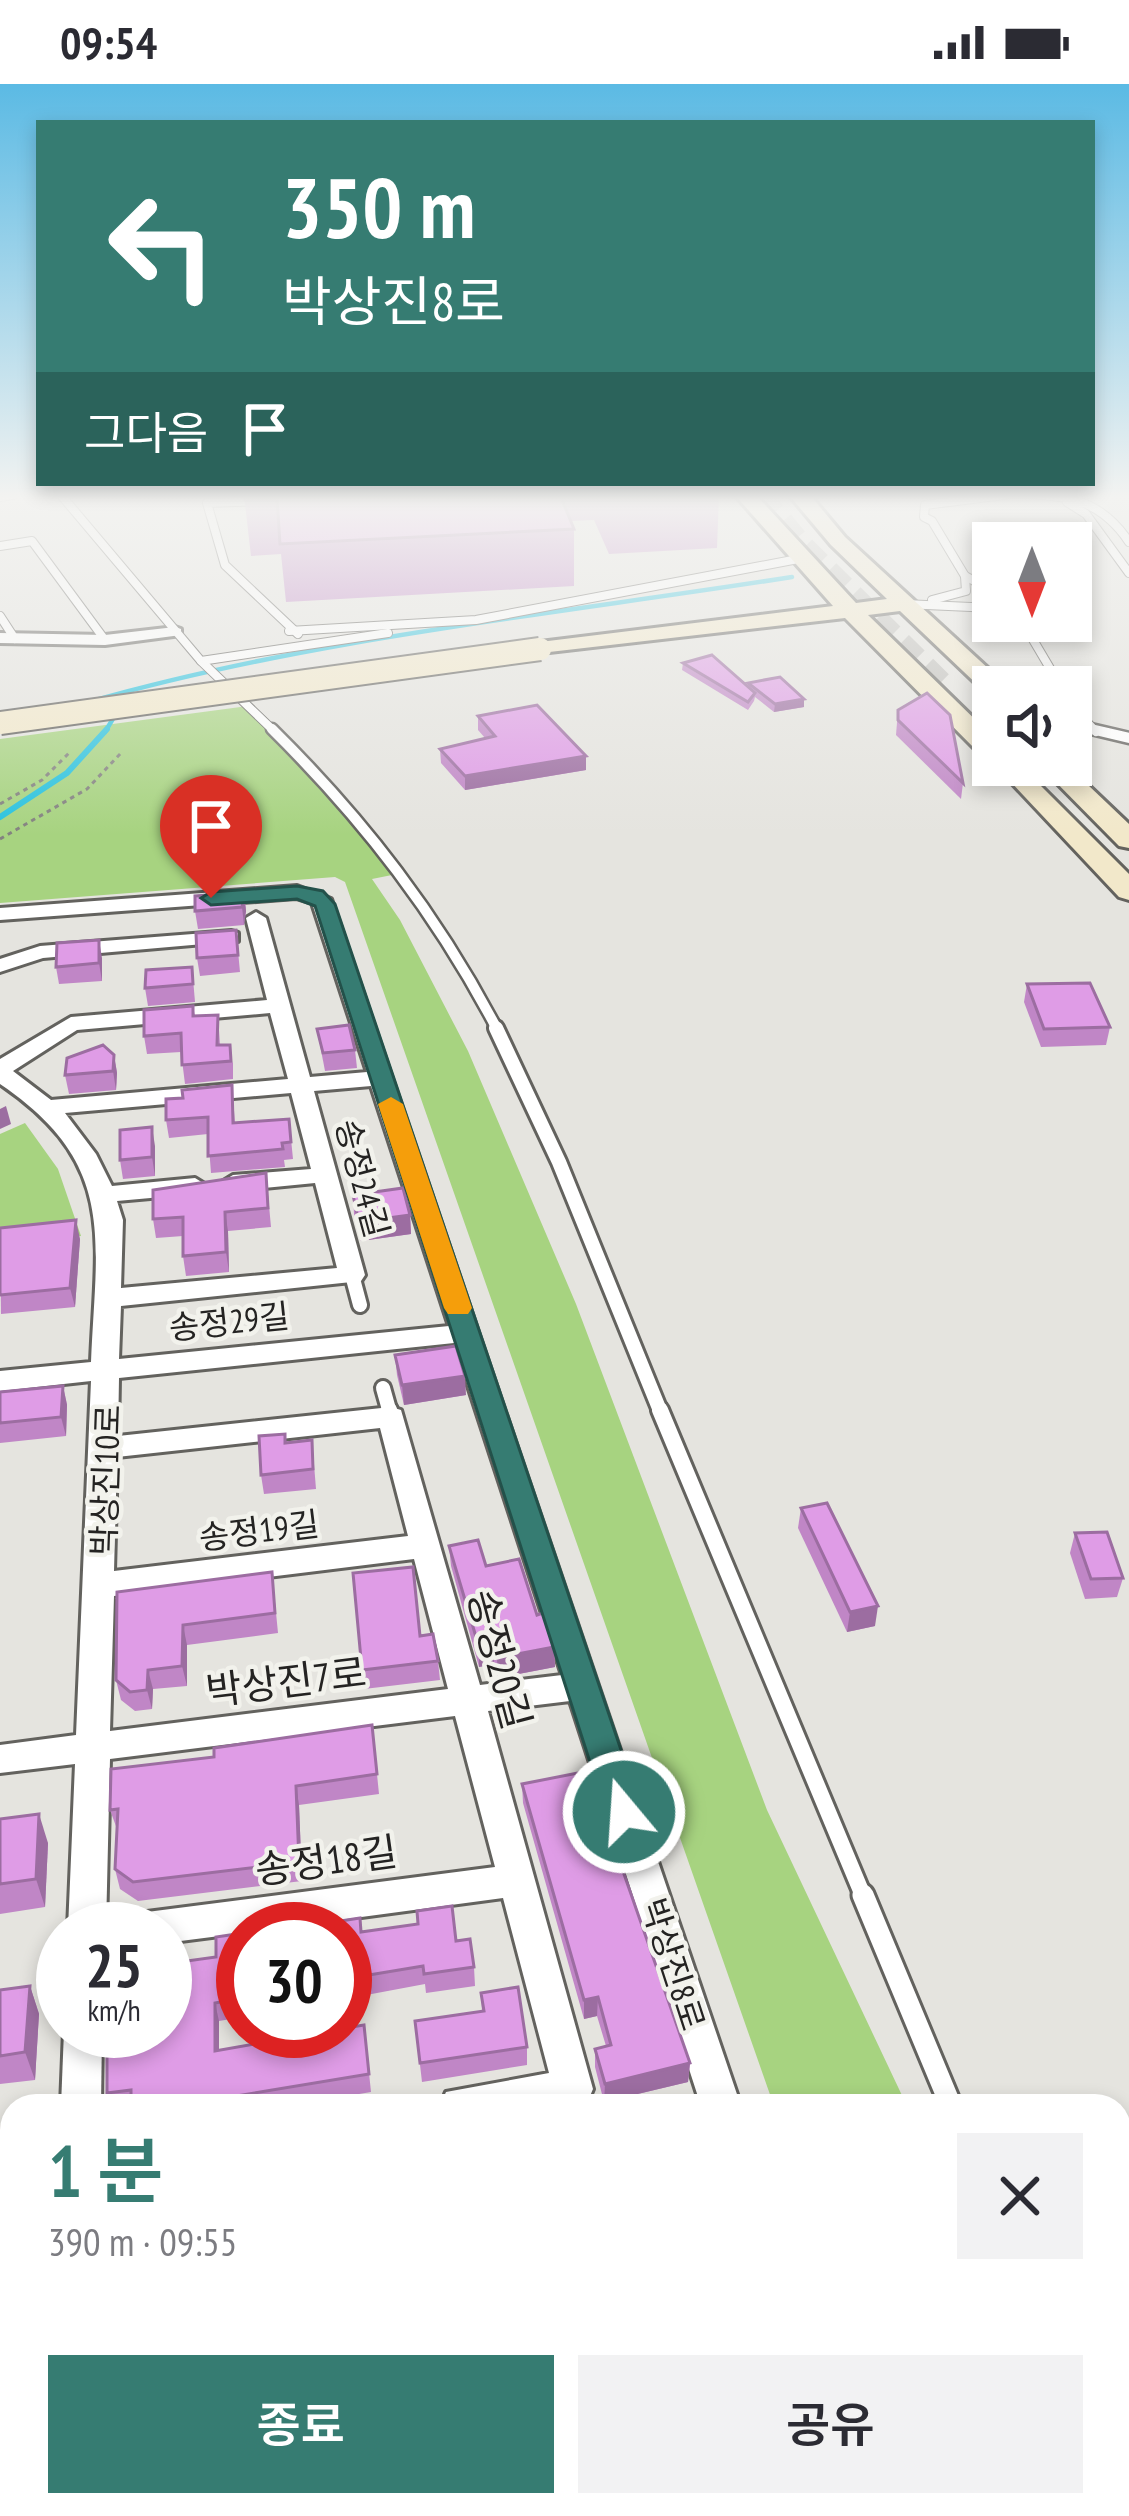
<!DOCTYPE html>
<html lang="ko">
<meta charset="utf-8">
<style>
body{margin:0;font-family:"PT Sans Narrow","Noto Sans KR",sans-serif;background:#f2f2f3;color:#2b2b33;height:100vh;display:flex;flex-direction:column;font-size:45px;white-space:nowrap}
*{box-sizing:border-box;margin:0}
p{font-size:39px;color:#7c7c81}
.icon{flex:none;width:66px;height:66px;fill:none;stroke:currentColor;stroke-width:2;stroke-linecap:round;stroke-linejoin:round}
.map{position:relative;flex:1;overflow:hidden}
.sheet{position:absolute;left:0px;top:2010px;width:1131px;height:423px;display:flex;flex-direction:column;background:#fff;border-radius:36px 36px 0 0;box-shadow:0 6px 18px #0003}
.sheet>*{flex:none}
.hud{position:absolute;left:36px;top:36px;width:1059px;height:366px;border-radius:0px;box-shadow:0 6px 18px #0003;background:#367c72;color:#fff;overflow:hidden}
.needle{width:78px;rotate:180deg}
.tools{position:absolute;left:972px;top:438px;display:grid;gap:24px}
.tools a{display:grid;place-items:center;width:120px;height:120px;border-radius:0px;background:#fff;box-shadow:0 6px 18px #0003;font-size:60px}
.speed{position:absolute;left:36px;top:1818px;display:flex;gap:24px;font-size:60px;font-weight:700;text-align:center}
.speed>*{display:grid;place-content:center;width:156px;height:156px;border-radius:50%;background:#fff;box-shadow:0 6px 18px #0003;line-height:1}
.speed small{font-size:30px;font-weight:400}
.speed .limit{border:18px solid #d22;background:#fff;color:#111}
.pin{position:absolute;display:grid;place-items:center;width:102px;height:102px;color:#fff;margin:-123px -51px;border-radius:50% 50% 50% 0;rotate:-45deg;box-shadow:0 0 12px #0007}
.pin .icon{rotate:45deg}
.me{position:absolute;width:132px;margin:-66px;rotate:342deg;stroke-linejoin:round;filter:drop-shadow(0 0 9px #0008)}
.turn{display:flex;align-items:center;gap:42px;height:252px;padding:0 48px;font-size:54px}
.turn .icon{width:156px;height:156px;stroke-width:2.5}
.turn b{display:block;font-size:84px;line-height:102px}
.then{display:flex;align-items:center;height:114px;padding:0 48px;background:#0003;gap:24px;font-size:45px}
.round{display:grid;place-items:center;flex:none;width:126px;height:126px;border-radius:0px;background:#f2f2f3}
.overview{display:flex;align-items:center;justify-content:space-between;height:204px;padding:0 48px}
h1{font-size:72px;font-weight:600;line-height:90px;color:#367c72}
.button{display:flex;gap:24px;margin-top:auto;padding:24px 48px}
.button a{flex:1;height:138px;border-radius:0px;background:#367c72;color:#fff;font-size:48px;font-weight:600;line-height:138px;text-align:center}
.button a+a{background:#f2f2f3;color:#2b2b33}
.status{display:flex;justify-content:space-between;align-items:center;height:84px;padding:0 60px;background:#fff;direction:ltr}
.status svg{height:33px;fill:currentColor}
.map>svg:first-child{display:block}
.green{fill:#a7d380}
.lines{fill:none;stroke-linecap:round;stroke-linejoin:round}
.stream-far1{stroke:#29c2de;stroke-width:4.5}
.stream{stroke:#29c2de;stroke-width:6}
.secondary-tunnel{stroke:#bebdb9;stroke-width:22;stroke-dasharray:22 12;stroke-linecap:butt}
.service-far4-casing{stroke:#63625e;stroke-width:10}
.service-far3-casing{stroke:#63625e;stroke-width:15}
.service-far2-casing{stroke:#63625e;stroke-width:20}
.service-far1-casing{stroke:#63625e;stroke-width:22}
.service-casing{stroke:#63625e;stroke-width:27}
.minor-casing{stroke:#63625e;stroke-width:6}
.secondary-casing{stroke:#63625e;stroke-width:6}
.path{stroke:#83827f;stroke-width:3;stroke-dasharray:4.5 4.5;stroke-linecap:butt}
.service-far4{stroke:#fff;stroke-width:8}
.service-far3{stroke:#fff;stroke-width:10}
.service-far2{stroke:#fff;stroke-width:14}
.service-far1{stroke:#fff;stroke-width:16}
.service{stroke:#fff;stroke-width:21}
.minor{fill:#fff;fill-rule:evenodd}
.secondary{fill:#f2e8ca;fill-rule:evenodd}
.secondary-bridge-casing{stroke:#63625e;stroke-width:26;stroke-linecap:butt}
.secondary-bridge{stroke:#f2e8ca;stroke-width:22}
.wall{fill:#c086c6}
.shaded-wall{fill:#9c6da1}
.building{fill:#df9ce6;stroke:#9c6da1;stroke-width:3}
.route{fill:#367c72;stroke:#23514a;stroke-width:3}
.slow{fill:#f59e0b}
.labels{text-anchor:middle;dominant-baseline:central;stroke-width:9;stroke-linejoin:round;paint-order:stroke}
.street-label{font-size:33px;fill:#242322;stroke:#f2f2ec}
.near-street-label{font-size:39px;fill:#242322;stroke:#f2f2ec}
</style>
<div class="status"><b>09:54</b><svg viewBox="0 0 49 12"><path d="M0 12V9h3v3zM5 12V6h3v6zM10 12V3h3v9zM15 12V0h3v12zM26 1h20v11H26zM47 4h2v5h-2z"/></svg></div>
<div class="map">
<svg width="1129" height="2432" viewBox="0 0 1129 2432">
<rect width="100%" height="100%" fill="#e5e4df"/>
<g class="green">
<polygon points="248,622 397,790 372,795 400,836 468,967 576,1220 767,1726 907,2022 774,2022 345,798 335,793 0,819 0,655"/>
<polygon points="25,1039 58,1085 81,1152 0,1159 0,1050"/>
<polygon points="915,2421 1072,2421 1077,2432 919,2432"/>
</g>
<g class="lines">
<g class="stream-far1">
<path d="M92,617C313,554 564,529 792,493"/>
<polyline points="105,648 117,628"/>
</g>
<polyline class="stream" points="0,733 67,689 107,645"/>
<polyline class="secondary-tunnel" points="761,411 801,460 945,602"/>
<defs>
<g id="service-far4">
<path d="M1013,410C1064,410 1100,414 1129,458"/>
<polyline points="61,411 201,577 388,549"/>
<polyline points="0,413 13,411"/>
<polyline points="260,417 207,419 225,481 298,550"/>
<polyline points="1067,418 1086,430 1129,489"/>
<polyline points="0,462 32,457 105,556"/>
<polyline points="993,507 965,492 932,437 924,433 925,421 1012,410"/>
<polyline points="932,516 966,507 965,492"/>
<polyline points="904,520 993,524"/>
<polyline points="0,532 15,555"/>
<polyline points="1022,537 1061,603"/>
<polyline points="289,547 476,536 798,475"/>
<polyline points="201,577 275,648"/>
<polyline points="1071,620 1096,648"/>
</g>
<g id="service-far3">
<path d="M272,645C364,736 438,832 498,947"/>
<polyline points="1091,645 1129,654"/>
</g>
<g id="service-far2">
<polyline points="496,944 559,1078 661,1329"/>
<polyline points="352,1191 360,1221"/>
<polyline points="383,1304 390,1329"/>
</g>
<g id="service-far1">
<polyline points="389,1326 391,1333"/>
<polyline points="660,1326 864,1814"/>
</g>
<g id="service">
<polyline points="863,1811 951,2022"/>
<polyline points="1115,2421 1120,2432"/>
</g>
<g id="minor">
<polygon points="175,543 181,545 181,551 105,561 0,559 0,549 105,551"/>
<path d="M297,802L331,815L741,2022H701L570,1617L488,1627L593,2005L587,2019L579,2022H440L446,2008L549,1989L503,1814L272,1845H243V1849L165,1859V1845H128L134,1833L147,1828L495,1783L455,1632L110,1675L106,1845H68L75,1680L0,1689V1661L76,1651L91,1297L0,1307V1287L91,1278C96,1154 118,1080 0,1000V975L71,933L267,916L246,834L256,828L266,834L310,993L367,988L312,819L296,814L0,836V824ZM270,929L288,995L51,1016L13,987L77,946ZM371,1002L449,1242L119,1275L121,1222L361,1197L365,1191L314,1007ZM291,1009L311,1085L233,1091L220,1099L233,1107L315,1099L337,1184L121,1204L123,1136L117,1117L195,1110L208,1102L195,1094L112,1102L96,1070L65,1029ZM454,1259L562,1591L480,1601L401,1326L391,1323L118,1352L119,1294ZM380,1344L408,1452L114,1487L117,1373ZM414,1475L448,1605L110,1647L114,1512Z"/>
<polygon points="231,847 238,849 238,857 43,874 0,888 0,875 40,862"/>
<polygon points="64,1947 102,1947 101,2022 61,2022"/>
<polygon points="12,2261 12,2305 0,2307 0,2263"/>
<polygon points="43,2421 89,2421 88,2432 42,2432"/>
<polygon points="432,2421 538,2421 534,2432 428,2432"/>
<polygon points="663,2421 709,2421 712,2432 666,2432"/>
<polygon points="830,2421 876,2421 879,2432 833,2432"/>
</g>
<g id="secondary">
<polygon points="735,411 756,411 856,519 887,515 831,461 789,411 810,411 845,453 1003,598 1006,603 985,608 900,527 868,531 993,653 993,676 984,674 845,534 532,570 528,565 540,558 833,522"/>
<polygon points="993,679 1020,681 1129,790 1129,816 1119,813"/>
<polygon points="1039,681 1067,681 1129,740 1129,764 1119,762"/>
</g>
</defs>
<use href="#service-far4" class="service-far4-casing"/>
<use href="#service-far3" class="service-far3-casing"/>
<use href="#service-far2" class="service-far2-casing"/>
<use href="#service-far1" class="service-far1-casing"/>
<use href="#service" class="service-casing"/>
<use href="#minor" class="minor-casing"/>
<use href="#secondary" class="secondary-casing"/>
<g class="path">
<polyline points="0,720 42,696 71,667"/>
<polyline points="0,755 87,705 121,669"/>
</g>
<use href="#service-far4" class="service-far4"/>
<use href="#service-far3" class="service-far3"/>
<use href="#service-far2" class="service-far2"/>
<use href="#service-far1" class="service-far1"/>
<use href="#service" class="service"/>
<use href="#minor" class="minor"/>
<use href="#secondary" class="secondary"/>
<defs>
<polyline id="secondary-bridge" points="0,639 540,565"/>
</defs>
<use href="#secondary-bridge" class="secondary-bridge-casing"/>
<use href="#secondary-bridge" class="secondary-bridge"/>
</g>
<g class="wall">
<polygon points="244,411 447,414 510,411 719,411 717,464 609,470 594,436 571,437 574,445 574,502 286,518 281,470 251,472"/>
<polygon points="683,579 747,602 748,599 804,623 774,628 755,613 754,617 748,626 682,586"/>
<polygon points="898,626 963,699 961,715 896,651"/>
<polygon points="478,632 586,672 586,686 465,706 441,679 440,665 485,654 478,646"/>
<polygon points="244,809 246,827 244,841 198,845 195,827"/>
<polygon points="236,846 240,888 200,892 197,874"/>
<polygon points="102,874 102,897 59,900 56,883"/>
<polygon points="192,883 195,918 148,922 145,904"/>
<polygon points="1027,900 1110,943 1106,961 1041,963 1024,918"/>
<polygon points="193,922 195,932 218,931 220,961 233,979 233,995 185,1000 181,968 147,970 144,952"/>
<polygon points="317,945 355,966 357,984 325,987"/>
<polygon points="114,971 117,989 116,1006 69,1010 65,991"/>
<polygon points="232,1001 235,1039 289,1035 293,1075 284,1076 285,1083 211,1089 208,1050 169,1054 166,1036 183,1014"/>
<polygon points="155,1062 155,1092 123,1095 120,1076"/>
<polygon points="266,1089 271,1143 228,1147 229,1188 186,1192 183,1172 183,1152 156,1154 153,1135"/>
<polygon points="353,1111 410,1131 411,1150 361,1157 354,1130"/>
<polygon points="0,1144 80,1155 75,1223 1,1230"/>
<polygon points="395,1271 466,1311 404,1321 397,1291"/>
<polygon points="63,1302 67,1321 66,1352 0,1359 0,1308"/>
<polygon points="312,1356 316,1405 264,1410 261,1391"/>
<polygon points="801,1424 875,1542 847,1548 798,1444"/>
<polygon points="1075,1449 1123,1494 1117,1513 1085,1515 1070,1469"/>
<polygon points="449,1462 486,1482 537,1531 554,1563 555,1583 498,1594 494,1580 479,1583 451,1482"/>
<polygon points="272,1488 278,1549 187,1561 187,1602 153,1605 152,1625 135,1627 121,1616 116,1596 117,1508"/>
<polygon points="438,1577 440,1596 364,1605 362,1586"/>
<polygon points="372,1641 379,1710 299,1721 302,1797 138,1817 120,1805 115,1785 117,1745 110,1726 214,1673"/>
<polygon points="522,1700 690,1979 688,1998 604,2018 595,1983 595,1965 606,1962 597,1932 584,1935 523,1719"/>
<polygon points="0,1735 48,1759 45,1823 0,1830"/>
<polygon points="345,1845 456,1857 474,1883 475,1902 426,1909 425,1900 345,1915"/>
<polygon points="243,1849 243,1933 219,1937 219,1966 364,1941 371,2008 288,2022 111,2022 107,2009 216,1873"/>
<polygon points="30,1902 39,1930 35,1996 0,2000 0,1906"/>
<polygon points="481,1909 527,1963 527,1981 422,1998 415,1937 482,1927"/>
<polygon points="726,2421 828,2421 831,2432 729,2432"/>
</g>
<g class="shaded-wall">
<polygon points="804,615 804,623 774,628 775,620"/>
<polygon points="586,672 586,686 465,706 465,692"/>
<polygon points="244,809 246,827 244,841 242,823"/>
<polygon points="99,856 102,874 102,897 99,879"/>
<polygon points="114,971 117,989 116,1006 113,987"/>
<polygon points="6,1022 11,1040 0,1045 0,1025"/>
<polygon points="152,1043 155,1062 155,1092 152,1073"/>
<polygon points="225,1128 228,1147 229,1188 226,1168"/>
<polygon points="410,1131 411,1150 361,1157 359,1138"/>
<polygon points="76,1136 80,1155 75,1223 70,1204"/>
<polygon points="465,1292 466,1311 404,1321 402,1301"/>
<polygon points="63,1302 67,1321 66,1352 61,1333"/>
<polygon points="878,1522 875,1542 847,1548 850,1528"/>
<polygon points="183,1541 187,1561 187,1602 182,1582"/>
<polygon points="493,1561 494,1580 479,1583 479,1563"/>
<polygon points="554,1563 555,1583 498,1594 497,1574"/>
<polygon points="148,1586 153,1605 152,1625 147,1606"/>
<polygon points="296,1702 299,1721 302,1797 299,1778"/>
<polygon points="39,1730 48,1759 45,1823 36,1795"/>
<polygon points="30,1902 39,1930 35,1996 25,1968"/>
<polygon points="598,1913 597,1932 584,1935 584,1916"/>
<polygon points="215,1919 219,1937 219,1985 215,1967"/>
<polygon points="690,1979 688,1998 604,2018 605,2000"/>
<polygon points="8,2111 12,2119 12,2202 0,2213 0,2177"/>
</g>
<g class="building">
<polygon points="244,411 446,411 447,414 560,411 574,445 280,460 277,414 245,416"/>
<polygon points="608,411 660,411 610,413"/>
<polygon points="712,571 755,609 748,618 683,579"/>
<polygon points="780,593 804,615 775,620 748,599"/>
<polygon points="927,609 950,631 963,699 898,636 898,626"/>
<polygon points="537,621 586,672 465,692 440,665 495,652 478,632"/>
<polygon points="244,809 242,823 195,827 195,812"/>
<polygon points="236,846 238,871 197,874 196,849"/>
<polygon points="99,856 99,879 56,883 57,859"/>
<polygon points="192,883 193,900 145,904 146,886"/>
<polygon points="1090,899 1110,943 1044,945 1027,900"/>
<polygon points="193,922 193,932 218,931 217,961 230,961 231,977 182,981 181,949 144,952 144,926"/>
<polygon points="349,941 355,966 323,969 317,945"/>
<polygon points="103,961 114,971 113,987 65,991 67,974"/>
<polygon points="232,1001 233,1039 289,1035 291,1058 282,1059 283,1065 208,1072 208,1033 166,1036 166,1015 183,1014 182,1006"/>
<polygon points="152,1043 152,1073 120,1076 120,1046"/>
<polygon points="266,1089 268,1124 225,1128 226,1168 183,1172 183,1133 153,1135 153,1106"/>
<polygon points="403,1104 410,1131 359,1138 353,1111"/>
<polygon points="76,1136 70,1204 0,1211 0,1144"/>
<polygon points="456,1262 465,1292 402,1301 395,1271"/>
<polygon points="63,1302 61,1333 0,1339 0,1308"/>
<polygon points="285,1350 285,1359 312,1356 313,1385 261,1391 259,1352"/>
<polygon points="827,1419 878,1522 850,1528 801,1424"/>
<polygon points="1107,1448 1123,1494 1091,1495 1075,1449"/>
<polygon points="478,1456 486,1482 519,1475 537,1531 543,1529 554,1563 497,1574 493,1561 479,1563 449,1462"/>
<polygon points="413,1483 420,1552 433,1550 438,1577 362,1586 353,1489"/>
<polygon points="272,1488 275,1529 183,1541 182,1582 148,1586 147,1606 130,1608 116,1596 117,1508"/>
<polygon points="372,1641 377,1690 296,1702 299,1778 133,1798 115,1785 118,1725 110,1726 111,1685 214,1673 214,1664"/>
<polygon points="588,1687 690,1979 605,2000 595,1965 611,1961 598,1913 584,1916 522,1700"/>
<polygon points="39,1730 36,1795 0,1800 0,1735"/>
<polygon points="452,1822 456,1857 470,1855 474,1883 424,1890 423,1882 345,1895 345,1845 322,1845 321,1840 360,1834 361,1848 418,1840 417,1827"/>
<polygon points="243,1849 243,1914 215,1919 215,1967 328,1947 345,1947 345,1944 364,1941 369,1990 176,2022 131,2022 131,2006 107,2009 107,1947 165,1947 165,1880 216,1873 216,1853"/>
<polygon points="30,1902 25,1968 0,1972 0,1906"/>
<polygon points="518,1903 527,1963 420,1979 415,1937 484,1927 481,1909"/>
<polygon points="8,2111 5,2173 0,2177 0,2112"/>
<polygon points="732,2421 828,2421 831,2432 735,2432"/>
</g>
<linearGradient id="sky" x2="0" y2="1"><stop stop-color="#5bbae4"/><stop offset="0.55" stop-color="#f3f3f1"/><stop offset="1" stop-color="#f3f3f1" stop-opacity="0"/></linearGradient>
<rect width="1129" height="751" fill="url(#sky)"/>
<polygon class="route" points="297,802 323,807 335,820 642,1728 637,1739 624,1744 611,1739 606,1728 315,822 297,815 211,821 201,814 211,808"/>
<polygon class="slow" points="391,1013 403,1020 472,1224 468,1230 448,1230 444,1224 378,1020"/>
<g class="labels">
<g class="street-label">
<text transform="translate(363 1094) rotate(75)">송정24길</text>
<text transform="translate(229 1237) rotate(-6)">송정29길</text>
<text transform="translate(105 1396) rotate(-88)">박상진10로</text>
<text transform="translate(259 1446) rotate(-7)">송정19길</text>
<text transform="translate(674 1880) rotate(72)">박상진8로</text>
</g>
<g class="near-street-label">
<text transform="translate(500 1575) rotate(75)">송정20길</text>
<text transform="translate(286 1597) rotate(-7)">박상진7로</text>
<text transform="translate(326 1776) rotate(-8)">송정18길</text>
</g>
</g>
</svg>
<div class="tools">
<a><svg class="needle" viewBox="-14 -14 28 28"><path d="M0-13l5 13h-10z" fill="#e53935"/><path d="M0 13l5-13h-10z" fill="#7c7c81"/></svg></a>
<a><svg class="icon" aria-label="sound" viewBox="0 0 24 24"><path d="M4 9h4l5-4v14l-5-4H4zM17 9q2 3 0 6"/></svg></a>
</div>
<div class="speed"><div>25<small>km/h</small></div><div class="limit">30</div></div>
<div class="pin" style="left:211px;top:814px;background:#d93025"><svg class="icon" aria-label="arrive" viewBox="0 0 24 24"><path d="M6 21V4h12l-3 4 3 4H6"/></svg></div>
<svg class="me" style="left:624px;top:1728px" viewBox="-20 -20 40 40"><circle r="17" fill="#367c72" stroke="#fff" stroke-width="3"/><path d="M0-11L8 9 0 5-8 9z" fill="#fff"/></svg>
<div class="hud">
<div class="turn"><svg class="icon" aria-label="left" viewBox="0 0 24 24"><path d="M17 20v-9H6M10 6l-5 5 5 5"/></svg><div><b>350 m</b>박상진8로</div></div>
<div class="then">그다음<svg class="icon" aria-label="arrive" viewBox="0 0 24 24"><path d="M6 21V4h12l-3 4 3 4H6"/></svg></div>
</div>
<section class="sheet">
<div class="overview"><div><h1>1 분</h1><p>390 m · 09:55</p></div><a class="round"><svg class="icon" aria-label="close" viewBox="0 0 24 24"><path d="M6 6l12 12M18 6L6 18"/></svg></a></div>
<div class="button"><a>종료</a><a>공유</a></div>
</section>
</div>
